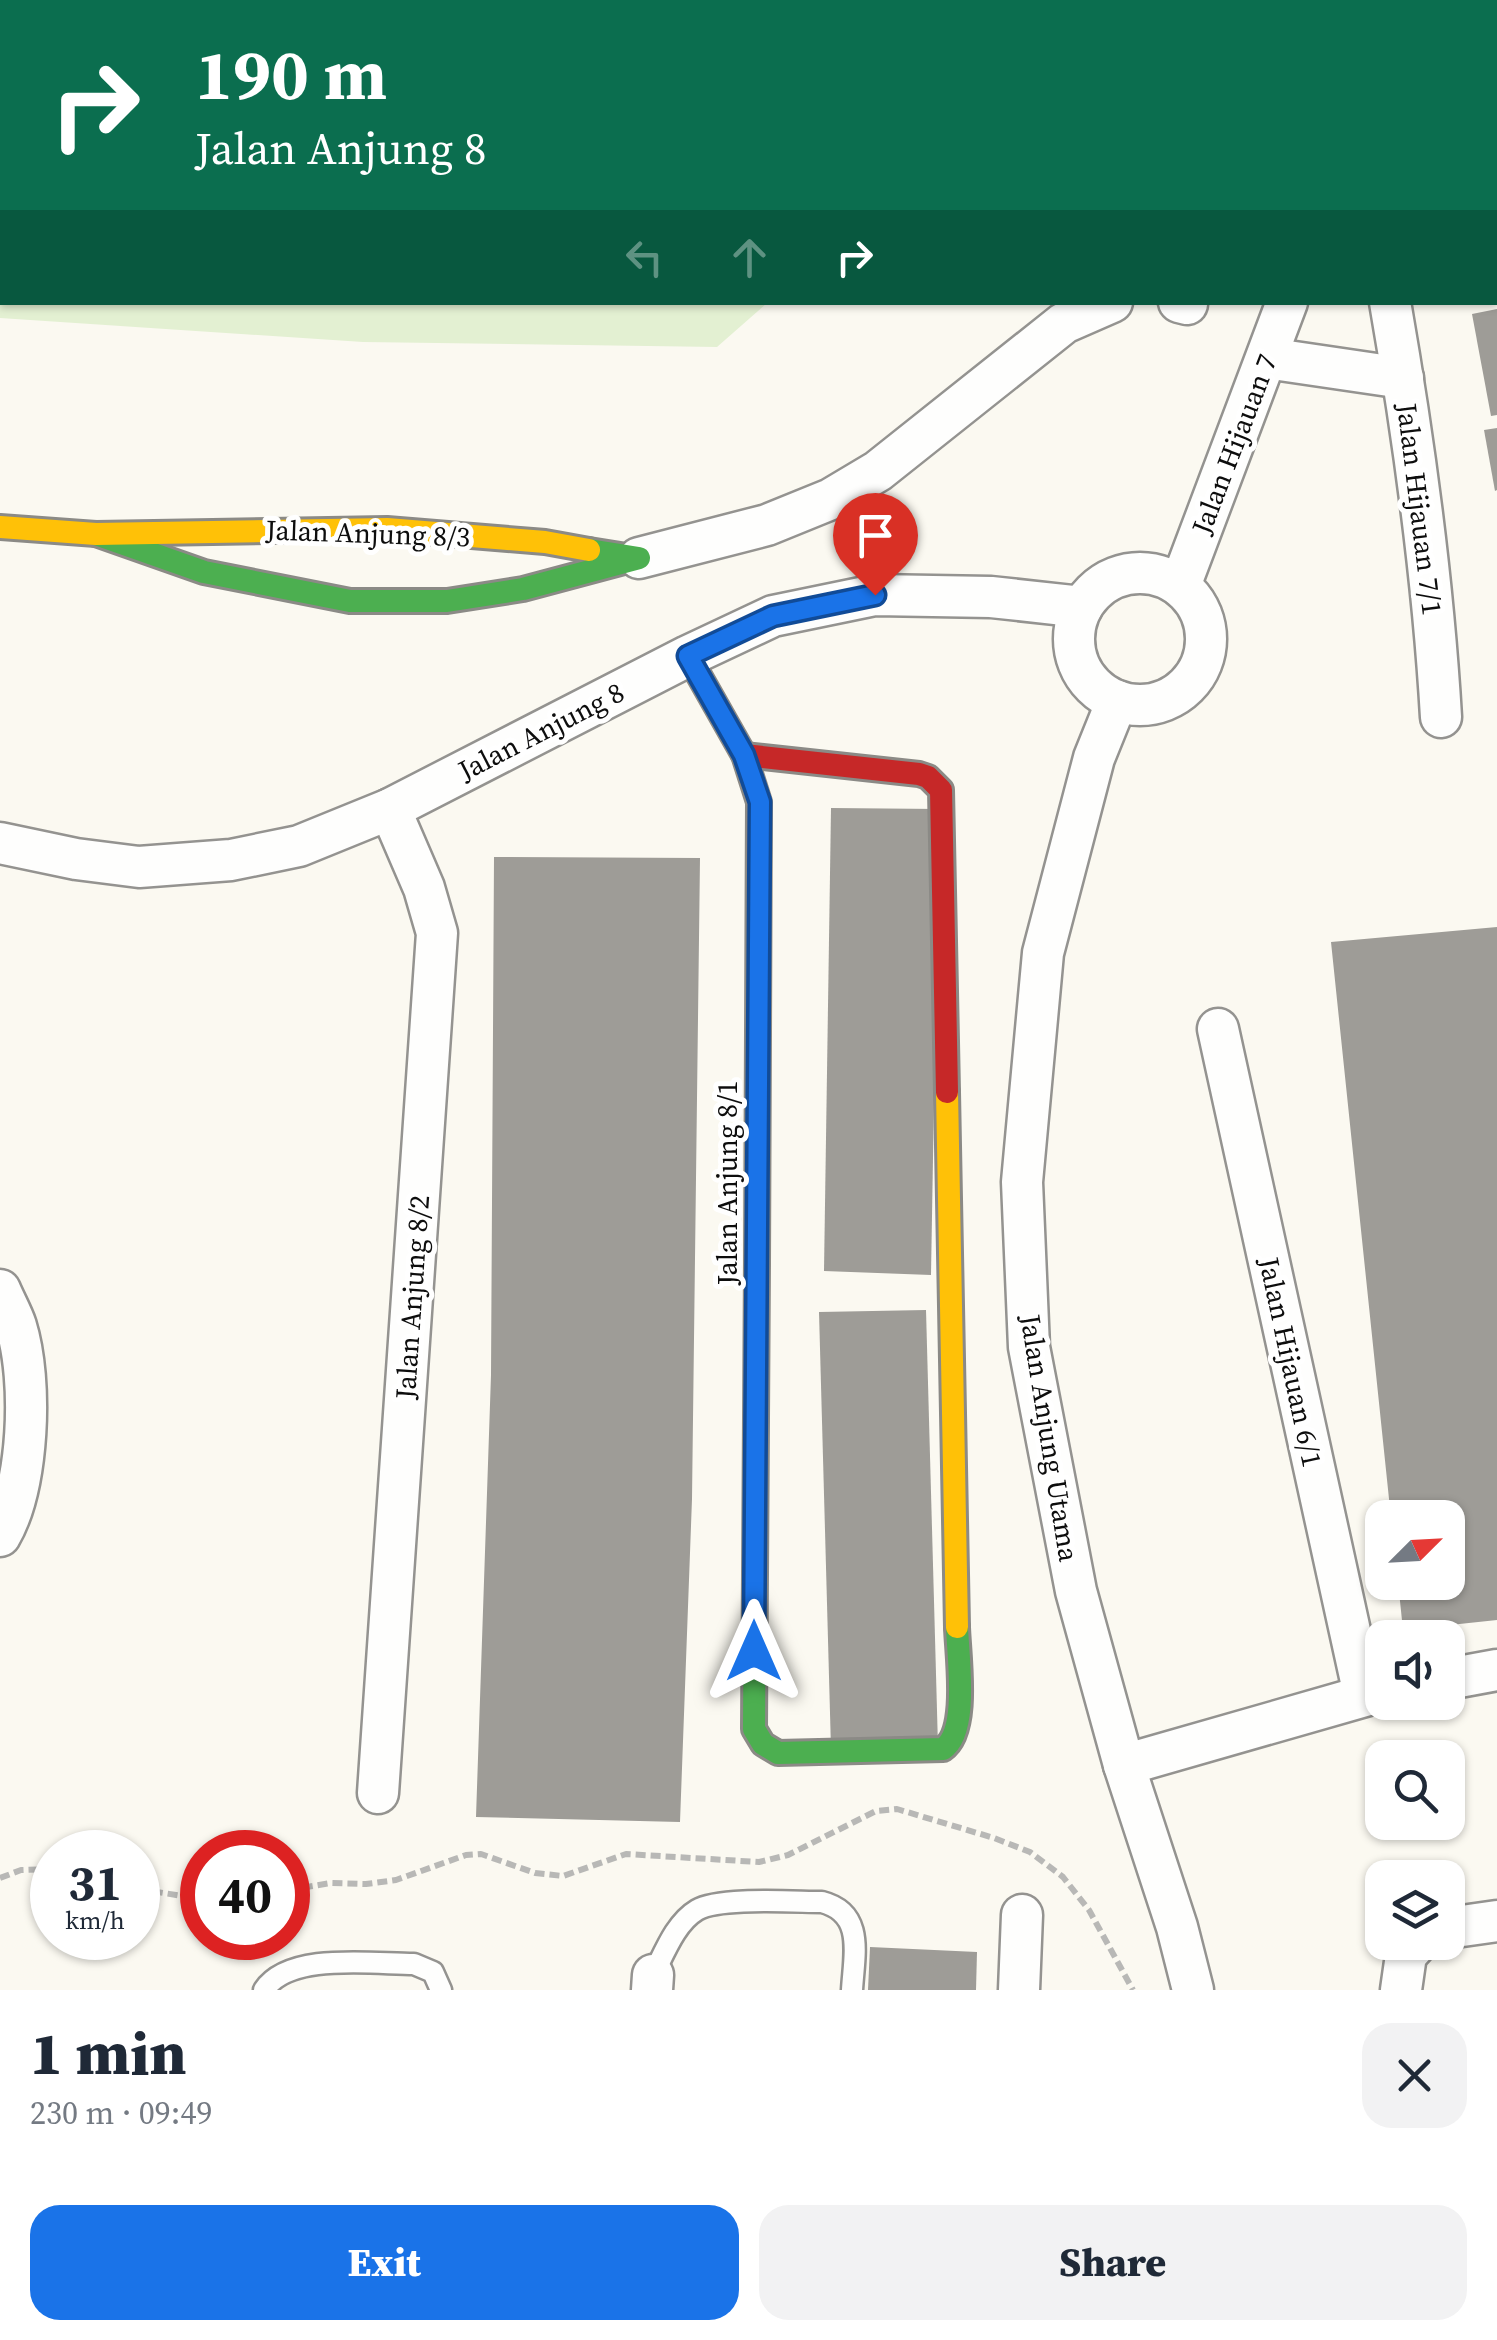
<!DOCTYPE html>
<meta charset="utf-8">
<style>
body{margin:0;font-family:"Source Serif 4",serif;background:#f2f2f3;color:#1f2937;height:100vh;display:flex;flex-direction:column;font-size:38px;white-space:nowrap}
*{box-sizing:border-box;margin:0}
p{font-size:32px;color:#747a83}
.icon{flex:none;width:55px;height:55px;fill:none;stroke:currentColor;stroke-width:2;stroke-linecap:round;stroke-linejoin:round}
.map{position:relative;height:1990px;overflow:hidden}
.drawer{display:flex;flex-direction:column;background:#fff;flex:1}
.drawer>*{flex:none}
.top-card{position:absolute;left:0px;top:0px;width:1498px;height:305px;box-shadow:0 2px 8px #0004;background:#0b6e4f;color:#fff;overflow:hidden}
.needle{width:65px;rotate:66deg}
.tools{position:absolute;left:1365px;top:1500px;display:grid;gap:20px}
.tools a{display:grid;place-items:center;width:100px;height:100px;border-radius:20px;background:#fff;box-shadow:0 2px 8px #0004;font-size:50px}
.speed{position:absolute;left:30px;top:1830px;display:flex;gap:20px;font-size:50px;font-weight:700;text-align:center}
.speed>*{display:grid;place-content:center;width:130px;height:130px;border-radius:50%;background:#fff;box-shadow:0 2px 8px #0004;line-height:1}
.speed small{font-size:25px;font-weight:400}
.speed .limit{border:15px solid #d22;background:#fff;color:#111}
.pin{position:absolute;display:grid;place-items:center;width:85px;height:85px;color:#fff;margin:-102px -42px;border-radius:50% 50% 50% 0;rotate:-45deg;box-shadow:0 0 10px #0007}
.pin .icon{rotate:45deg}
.me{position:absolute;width:110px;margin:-55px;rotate:0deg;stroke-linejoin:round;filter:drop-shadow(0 0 8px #0008)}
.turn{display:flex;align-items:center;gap:35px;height:210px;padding:0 30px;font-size:45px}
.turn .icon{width:130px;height:130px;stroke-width:2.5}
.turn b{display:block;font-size:70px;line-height:85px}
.lanes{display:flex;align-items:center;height:95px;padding:0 30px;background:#0003;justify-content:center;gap:50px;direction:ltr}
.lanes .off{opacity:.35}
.round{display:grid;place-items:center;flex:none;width:105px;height:105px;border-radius:30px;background:#f2f2f3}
.summary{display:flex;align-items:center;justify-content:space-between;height:170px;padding:0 30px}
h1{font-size:60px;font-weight:800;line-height:75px}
.action{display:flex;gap:20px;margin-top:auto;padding:20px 30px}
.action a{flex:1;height:115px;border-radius:30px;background:#1a73e8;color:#fff;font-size:40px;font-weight:800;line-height:115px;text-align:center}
.action a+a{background:#f2f2f3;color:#1f2937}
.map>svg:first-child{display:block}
.green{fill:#e3f0d2}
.building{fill:#9e9c97}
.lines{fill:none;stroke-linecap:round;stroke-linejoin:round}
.lane-casing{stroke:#949390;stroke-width:25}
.street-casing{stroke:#949390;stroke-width:45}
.fast-casing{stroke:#8b8a86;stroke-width:28}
.slow-casing{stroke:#8b8a86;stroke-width:28}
.jam-casing{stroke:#8b8a86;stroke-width:28}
.path{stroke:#b8b8b6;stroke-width:6;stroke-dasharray:10 5;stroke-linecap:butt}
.lane{stroke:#fefefd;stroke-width:20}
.street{stroke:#fefefd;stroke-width:40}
.fast{stroke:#4caf50;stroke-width:22}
.slow{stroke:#ffc107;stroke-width:22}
.jam{stroke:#c62828;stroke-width:22}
.route-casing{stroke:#114b97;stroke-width:25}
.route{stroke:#1a73e8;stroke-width:18}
.labels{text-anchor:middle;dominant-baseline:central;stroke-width:10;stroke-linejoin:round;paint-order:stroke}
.street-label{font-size:28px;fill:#0d0d0d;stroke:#fff}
</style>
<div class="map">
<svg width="1497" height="1990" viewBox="0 0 1497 1990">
<rect width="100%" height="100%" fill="#fbf9f1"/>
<polygon class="green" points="0,0 1176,0 1176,2 2,2 2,302 767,303 717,347 363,342 0,318"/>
<g class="building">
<polygon points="1497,309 1497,415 1491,416 1472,314"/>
<polygon points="1497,428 1497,490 1495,491 1484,430"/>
<polygon points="831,808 939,809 931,1275 824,1271"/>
<polygon points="494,857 700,858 692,1499 680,1822 476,1817 491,1375"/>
<polygon points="1497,927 1497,1620 1403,1630 1398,1582 1448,1582 1448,1518 1391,1518 1331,942"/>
<polygon points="926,1310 938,1747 831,1749 819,1312"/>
<polygon points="870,1947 977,1952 976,1990 868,1990"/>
</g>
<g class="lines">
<defs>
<g id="lane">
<path d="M653,1975C664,1954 675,1923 697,1910C719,1897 794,1902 822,1902C865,1913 854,1955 852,1990"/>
<path d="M264,1990C289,1952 372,1964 414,1964L433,1972L441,1990"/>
</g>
<g id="street">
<polyline points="1419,2 1421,0"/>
<polyline points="1179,302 1187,304"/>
<path d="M1390,302C1414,440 1433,578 1441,717"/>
<polyline points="1267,358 1403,378"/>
<polyline points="639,558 767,525 831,499 878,471 1064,323 1112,302"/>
<circle cx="1140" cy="639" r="66"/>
<polyline points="1180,586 1287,302"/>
<polyline points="1117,701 1094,758 1043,953 1022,1182 1029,1347 1076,1591 1124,1765 1177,1927 1193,1990"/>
<polyline points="0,843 76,859 139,867 231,860 299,846 390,809 688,656 773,616 875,595 991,597 1082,607"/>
<polyline points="1218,1029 1364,1695"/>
<path d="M0,1290C5,1302 12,1314 16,1326C33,1381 29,1487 0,1536"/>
<polyline points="1448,1679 1497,1670"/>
<polyline points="1124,1765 1382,1691"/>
<polyline points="378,1793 437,933 424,888 390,809"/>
<polyline points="1448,1928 1497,1921"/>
<polyline points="652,1990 653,1975"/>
<polyline points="1019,1990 1022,1915"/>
<polyline points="1401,1990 1406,1955 1418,1942"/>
</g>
<g id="fast">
<polyline points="96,534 204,572 350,601 447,601 523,589 639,558 589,550"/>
<path d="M757,1263L754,1729L763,1744L778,1753L943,1749C969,1732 958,1658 957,1627"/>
</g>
<g id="slow">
<polyline points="0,527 96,534 387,529 545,542 589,550"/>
<polyline points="947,1092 957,1627"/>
</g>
<g id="jam">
<polyline points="688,656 744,755 759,802 757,1263"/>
<polyline points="744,755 919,774 928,777 941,790 947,1092"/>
</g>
</defs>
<use href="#lane" class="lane-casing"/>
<use href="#street" class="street-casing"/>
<use href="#fast" class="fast-casing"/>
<use href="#slow" class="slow-casing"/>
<use href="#jam" class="jam-casing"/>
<g class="path">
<polyline points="996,2 997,0"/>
<polyline points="0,118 2,118"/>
<polyline points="0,1878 21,1870 52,1869"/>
<polyline points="138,1889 202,1899"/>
<polyline points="288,1890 331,1883 366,1884 396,1880 466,1855 481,1854 535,1873 563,1876 626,1854 759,1862 788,1855 876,1811 897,1809 994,1838 1030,1852 1063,1877 1089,1910 1133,1990"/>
</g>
<use href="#lane" class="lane"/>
<use href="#street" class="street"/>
<use href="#fast" class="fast"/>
<use href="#slow" class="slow"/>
<use href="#jam" class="jam"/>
</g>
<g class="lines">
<defs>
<polyline id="route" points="754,1651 760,802 744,755 688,656 773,616 875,595"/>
</defs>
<use href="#route" class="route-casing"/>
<use href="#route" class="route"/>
</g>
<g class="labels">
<g class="street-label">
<text transform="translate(1234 444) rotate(-69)">Jalan Hijauan 7</text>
<text transform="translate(1420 509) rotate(83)">Jalan Hijauan 7/1</text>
<text transform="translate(368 533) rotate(2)">Jalan Anjung 8/3</text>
<text transform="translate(541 731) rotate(-27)">Jalan Anjung 8</text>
<text transform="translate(727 1183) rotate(-90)">Jalan Anjung 8/1</text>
<text transform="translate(412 1297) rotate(-86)">Jalan Anjung 8/2</text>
<text transform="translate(1291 1362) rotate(78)">Jalan Hijauan 6/1</text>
<text transform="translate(1050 1438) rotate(81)">Jalan Anjung Utama</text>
</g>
</g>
</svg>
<div class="tools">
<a><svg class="needle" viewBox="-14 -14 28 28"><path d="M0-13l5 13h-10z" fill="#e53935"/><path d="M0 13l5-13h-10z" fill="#747a83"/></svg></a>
<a><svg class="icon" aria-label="sound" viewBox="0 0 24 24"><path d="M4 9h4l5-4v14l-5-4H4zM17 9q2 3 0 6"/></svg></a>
<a><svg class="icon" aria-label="search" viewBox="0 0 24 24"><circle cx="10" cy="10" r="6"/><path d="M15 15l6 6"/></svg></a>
<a><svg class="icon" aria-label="layers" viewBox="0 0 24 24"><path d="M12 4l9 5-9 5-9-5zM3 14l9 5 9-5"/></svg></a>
</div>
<div class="speed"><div>31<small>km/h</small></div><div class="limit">40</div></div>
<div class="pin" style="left:875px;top:595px;background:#d93025"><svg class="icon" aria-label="arrive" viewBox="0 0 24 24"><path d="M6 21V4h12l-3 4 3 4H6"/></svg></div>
<svg class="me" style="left:754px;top:1651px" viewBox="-20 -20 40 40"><path d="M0-17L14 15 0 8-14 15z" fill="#1a73e8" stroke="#fff" stroke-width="4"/></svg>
<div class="top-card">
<div class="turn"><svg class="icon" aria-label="right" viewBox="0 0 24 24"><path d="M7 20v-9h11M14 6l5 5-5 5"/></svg><div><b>190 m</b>Jalan Anjung 8</div></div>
<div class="lanes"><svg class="icon off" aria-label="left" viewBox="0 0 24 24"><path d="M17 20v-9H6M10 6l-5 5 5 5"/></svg><svg class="icon off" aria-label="ahead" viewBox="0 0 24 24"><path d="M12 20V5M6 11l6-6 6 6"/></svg><svg class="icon" aria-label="right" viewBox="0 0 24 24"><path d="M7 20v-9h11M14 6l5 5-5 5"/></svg></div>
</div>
</div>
<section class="drawer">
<div class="summary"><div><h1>1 min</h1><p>230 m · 09:49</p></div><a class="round"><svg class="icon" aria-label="close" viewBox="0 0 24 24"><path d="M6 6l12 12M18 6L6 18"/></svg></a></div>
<div class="action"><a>Exit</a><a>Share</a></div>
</section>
